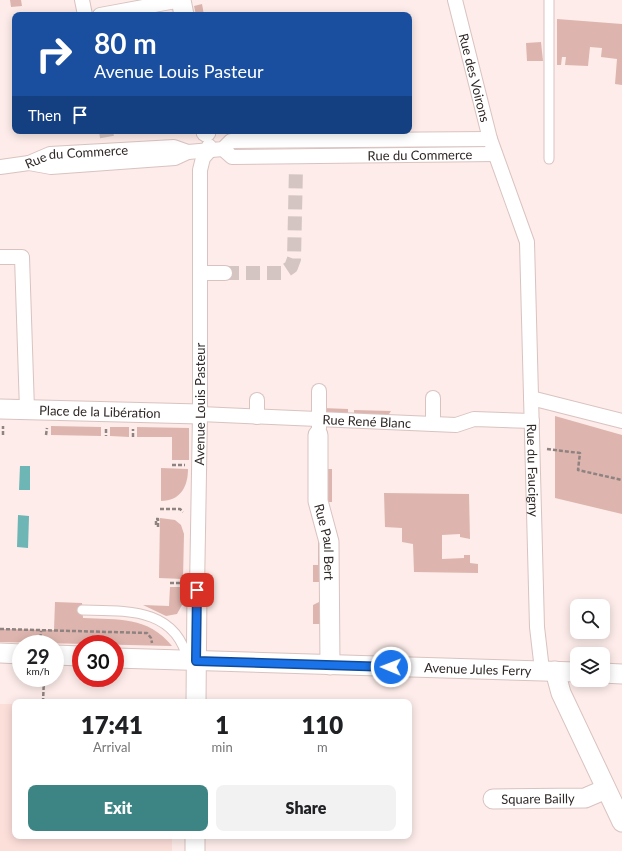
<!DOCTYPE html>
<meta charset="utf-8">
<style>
body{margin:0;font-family:Lato,sans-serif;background:#f2f2f2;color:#202124;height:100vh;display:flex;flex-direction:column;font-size:15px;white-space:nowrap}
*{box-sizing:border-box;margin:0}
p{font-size:13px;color:#757577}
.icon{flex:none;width:22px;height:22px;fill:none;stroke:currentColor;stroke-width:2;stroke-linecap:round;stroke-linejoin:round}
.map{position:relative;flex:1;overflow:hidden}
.side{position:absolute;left:12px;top:699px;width:400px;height:140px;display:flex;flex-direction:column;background:#fff;border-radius:8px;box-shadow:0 2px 10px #0003}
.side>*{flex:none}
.hud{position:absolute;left:12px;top:12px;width:400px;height:122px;border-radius:8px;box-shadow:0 2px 10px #0003;background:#1a4fa0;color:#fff;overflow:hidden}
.fabs{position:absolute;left:570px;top:599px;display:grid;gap:8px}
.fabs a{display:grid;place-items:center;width:40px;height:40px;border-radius:8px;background:#fff;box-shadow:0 2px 10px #0003;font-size:20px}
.speed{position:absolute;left:12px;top:635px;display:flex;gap:8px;font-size:20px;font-weight:700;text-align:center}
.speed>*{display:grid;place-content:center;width:52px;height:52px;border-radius:50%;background:#fff;box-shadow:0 2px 10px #0003;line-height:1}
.speed small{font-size:10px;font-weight:400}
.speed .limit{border:6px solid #d22;background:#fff;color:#111}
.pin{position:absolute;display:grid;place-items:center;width:34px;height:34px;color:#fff;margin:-17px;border-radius:8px;box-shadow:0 2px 6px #0006}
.me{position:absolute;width:44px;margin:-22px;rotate:271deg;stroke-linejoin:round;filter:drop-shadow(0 0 3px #0008)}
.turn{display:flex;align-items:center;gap:14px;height:84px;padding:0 16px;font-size:18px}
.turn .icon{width:52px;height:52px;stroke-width:2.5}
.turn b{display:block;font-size:28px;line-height:34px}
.then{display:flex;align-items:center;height:38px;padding:0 16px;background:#0003;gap:8px;font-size:15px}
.eta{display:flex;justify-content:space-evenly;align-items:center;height:68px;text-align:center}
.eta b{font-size:24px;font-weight:800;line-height:28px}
.action{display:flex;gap:8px;margin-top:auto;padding:8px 16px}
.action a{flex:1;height:46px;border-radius:8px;background:#3d8584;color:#fff;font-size:16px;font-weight:800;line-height:46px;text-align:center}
.action a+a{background:#f2f2f2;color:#202124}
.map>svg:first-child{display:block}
.built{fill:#fddfda}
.green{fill:#ddb5ae}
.water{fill:#6db6b5}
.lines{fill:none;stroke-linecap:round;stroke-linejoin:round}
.pedestrian-tunnel{stroke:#d4c5c2;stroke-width:14;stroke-dasharray:14 7;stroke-linecap:butt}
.service-casing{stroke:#d9c3c0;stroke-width:11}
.pedestrian-casing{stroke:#d9c3c0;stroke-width:16}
.minor-casing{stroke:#d9c3c0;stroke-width:21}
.path{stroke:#8f8381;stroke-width:2.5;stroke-dasharray:4 2;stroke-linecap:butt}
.service{stroke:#fff;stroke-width:9}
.pedestrian{stroke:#fff;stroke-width:14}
.minor{stroke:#fff;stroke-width:19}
.route-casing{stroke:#114b97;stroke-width:10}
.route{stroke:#1a73e8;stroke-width:7}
.labels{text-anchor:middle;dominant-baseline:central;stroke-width:3;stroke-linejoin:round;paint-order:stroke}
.street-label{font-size:13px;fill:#302827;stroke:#fdece9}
</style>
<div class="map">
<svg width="622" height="851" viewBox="0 0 622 851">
<rect width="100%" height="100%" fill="#fdece9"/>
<polygon class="built" points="0,704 15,704 15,836 172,836 172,851 0,851"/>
<g class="green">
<polygon points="10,0 21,0 22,6 11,7"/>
<polygon points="202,4 204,15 196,15 194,6"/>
<polygon points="557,19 622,24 622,85 615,84 617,59 601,57 602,48 590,47 588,66 565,65 566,57 562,57 561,65 557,65"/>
<polygon points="541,42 543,61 527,61 526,43"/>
<polygon points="322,408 348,409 348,416 322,415"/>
<polygon points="354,410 391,411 387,417 354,416"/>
<polygon points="555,416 622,435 622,514 555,498"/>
<polygon points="51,426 101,427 101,436 51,435"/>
<polygon points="110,427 129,427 129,437 110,436"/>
<polygon points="137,427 189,428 189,460 172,460 172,437 137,437"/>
<path d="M161,468L188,469C188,487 180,501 161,501Z"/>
<rect x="324" y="469" width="8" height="33"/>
<polygon points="384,493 469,494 470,539 460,537 460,534 442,535 442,559 464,558 464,555 470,555 470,563 478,564 478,573 414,572 413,544 402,542 402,528 385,527"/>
<polygon points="314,517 324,537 323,582 313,582 313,565 318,565 318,537 314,525"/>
<polygon points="160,518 175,520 181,525 184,534 183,579 159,578"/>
<polygon points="170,587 182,587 182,605 177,614 166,616 143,605 169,606"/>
<polygon points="319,589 323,589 323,624 313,624 313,605 319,602"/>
<path d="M55,602L82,603L83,618C118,620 148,616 172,646L0,642V629L54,630Z"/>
</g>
<g class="water">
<polygon points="20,466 30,466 30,490 19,490"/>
<polygon points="18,515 29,516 28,548 17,547"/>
</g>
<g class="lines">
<g class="pedestrian-tunnel">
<polyline points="106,131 107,137"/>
<polyline points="225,273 282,273 291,267 294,259 296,168"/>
</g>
<defs>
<g id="service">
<polyline points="549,0 549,159"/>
<path d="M82,610C126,611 176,607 188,661"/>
</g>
<g id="pedestrian">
<polyline points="82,0 85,15"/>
<path id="s1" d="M455,0L490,139L527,242L537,627L542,670"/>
<polyline points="100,15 181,0"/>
<path id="s2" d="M223,149L232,157L495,154"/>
<polyline points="29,163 51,167 175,158 188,152 223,149 231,141 490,139"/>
<path id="s3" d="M0,167L29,163L50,154L174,147L188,152"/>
<polyline points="0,257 22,257 27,410"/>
<polyline points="200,273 225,273"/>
<polyline points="433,398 433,424"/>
<polyline points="531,398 622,421"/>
<path id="s4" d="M200,414L456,425L474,419L532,421"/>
<polyline points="257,417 257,400"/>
<polyline points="319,428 319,391"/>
<path id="s5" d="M197,590L200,414V170L203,158L210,150L209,146"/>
</g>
<g id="minor">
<polyline points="181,0 184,15"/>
<polyline points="206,131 206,132"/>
<path id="s6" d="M0,409L200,414"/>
<path id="s7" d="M318,435V501L329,542L330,665"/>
<polyline points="0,653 21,654"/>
<polyline points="55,655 81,656"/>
<path id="s8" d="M115,658L577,672"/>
<polyline points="555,671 561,693 622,822"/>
<polyline points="603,673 622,674"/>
<polyline points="196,702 197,590"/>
<path id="s9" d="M493,799L585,798L606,789"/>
<polyline points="195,851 195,836"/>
</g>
</defs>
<use href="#service" class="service-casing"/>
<use href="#pedestrian" class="pedestrian-casing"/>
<use href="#minor" class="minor-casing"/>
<g class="path">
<polyline points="106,429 106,436"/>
<polyline points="3,435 3,426"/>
<polyline points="46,435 47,428"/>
<polyline points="133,437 133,429"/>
<polyline points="547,449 580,453 578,470 622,480"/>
<polyline points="172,465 185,465"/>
<polyline points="160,509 180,509 183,512"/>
<polyline points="156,525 156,519 158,519 158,529"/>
<polyline points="170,583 181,583"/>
<polyline points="0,629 147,633 151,638 152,643"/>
<polyline points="40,644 41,631"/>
<polyline points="43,702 44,678"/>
</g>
<use href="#service" class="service"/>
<use href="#pedestrian" class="pedestrian"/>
<use href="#minor" class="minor"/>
</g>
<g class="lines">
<defs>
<polyline id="route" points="197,590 196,661 391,667"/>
</defs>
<use href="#route" class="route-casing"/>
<use href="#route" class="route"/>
</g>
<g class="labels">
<g class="street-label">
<text stroke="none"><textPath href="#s1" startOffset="80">Rue des Voirons</textPath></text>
<text stroke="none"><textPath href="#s2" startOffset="200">Rue du Commerce</textPath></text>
<text stroke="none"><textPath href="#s3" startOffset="78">Rue du Commerce</textPath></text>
<text stroke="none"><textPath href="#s5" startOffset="186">Avenue Louis Pasteur</textPath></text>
<text stroke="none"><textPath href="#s6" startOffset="100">Place de la Libération</textPath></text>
<text stroke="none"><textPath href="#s4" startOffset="167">Rue René Blanc</textPath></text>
<text stroke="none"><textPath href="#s1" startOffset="481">Rue du Faucigny</textPath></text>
<text stroke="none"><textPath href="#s7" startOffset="108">Rue Paul Bert</textPath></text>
<text stroke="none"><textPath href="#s8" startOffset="363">Avenue Jules Ferry</textPath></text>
<text stroke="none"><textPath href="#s9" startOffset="45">Square Bailly</textPath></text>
</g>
</g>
</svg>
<div class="fabs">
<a><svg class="icon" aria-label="search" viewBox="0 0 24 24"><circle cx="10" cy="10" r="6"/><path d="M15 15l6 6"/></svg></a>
<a><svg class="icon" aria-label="layers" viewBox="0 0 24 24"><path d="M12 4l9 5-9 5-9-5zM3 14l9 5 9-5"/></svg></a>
</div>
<div class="speed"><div>29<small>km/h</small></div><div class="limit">30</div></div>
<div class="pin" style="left:197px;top:590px;background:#d93025"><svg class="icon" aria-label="arrive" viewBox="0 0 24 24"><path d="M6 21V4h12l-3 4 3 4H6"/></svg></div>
<svg class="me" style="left:391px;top:667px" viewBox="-20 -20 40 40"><circle r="17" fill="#1a73e8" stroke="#fff" stroke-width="3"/><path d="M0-11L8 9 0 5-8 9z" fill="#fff"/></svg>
<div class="hud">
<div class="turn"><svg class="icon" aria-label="right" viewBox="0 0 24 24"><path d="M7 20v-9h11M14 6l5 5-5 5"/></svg><div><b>80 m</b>Avenue Louis Pasteur</div></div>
<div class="then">Then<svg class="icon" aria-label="arrive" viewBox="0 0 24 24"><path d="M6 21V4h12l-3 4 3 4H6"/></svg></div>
</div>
<section class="side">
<div class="eta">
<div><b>17:41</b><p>Arrival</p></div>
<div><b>1</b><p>min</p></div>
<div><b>110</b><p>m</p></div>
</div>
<div class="action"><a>Exit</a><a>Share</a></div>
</section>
</div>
